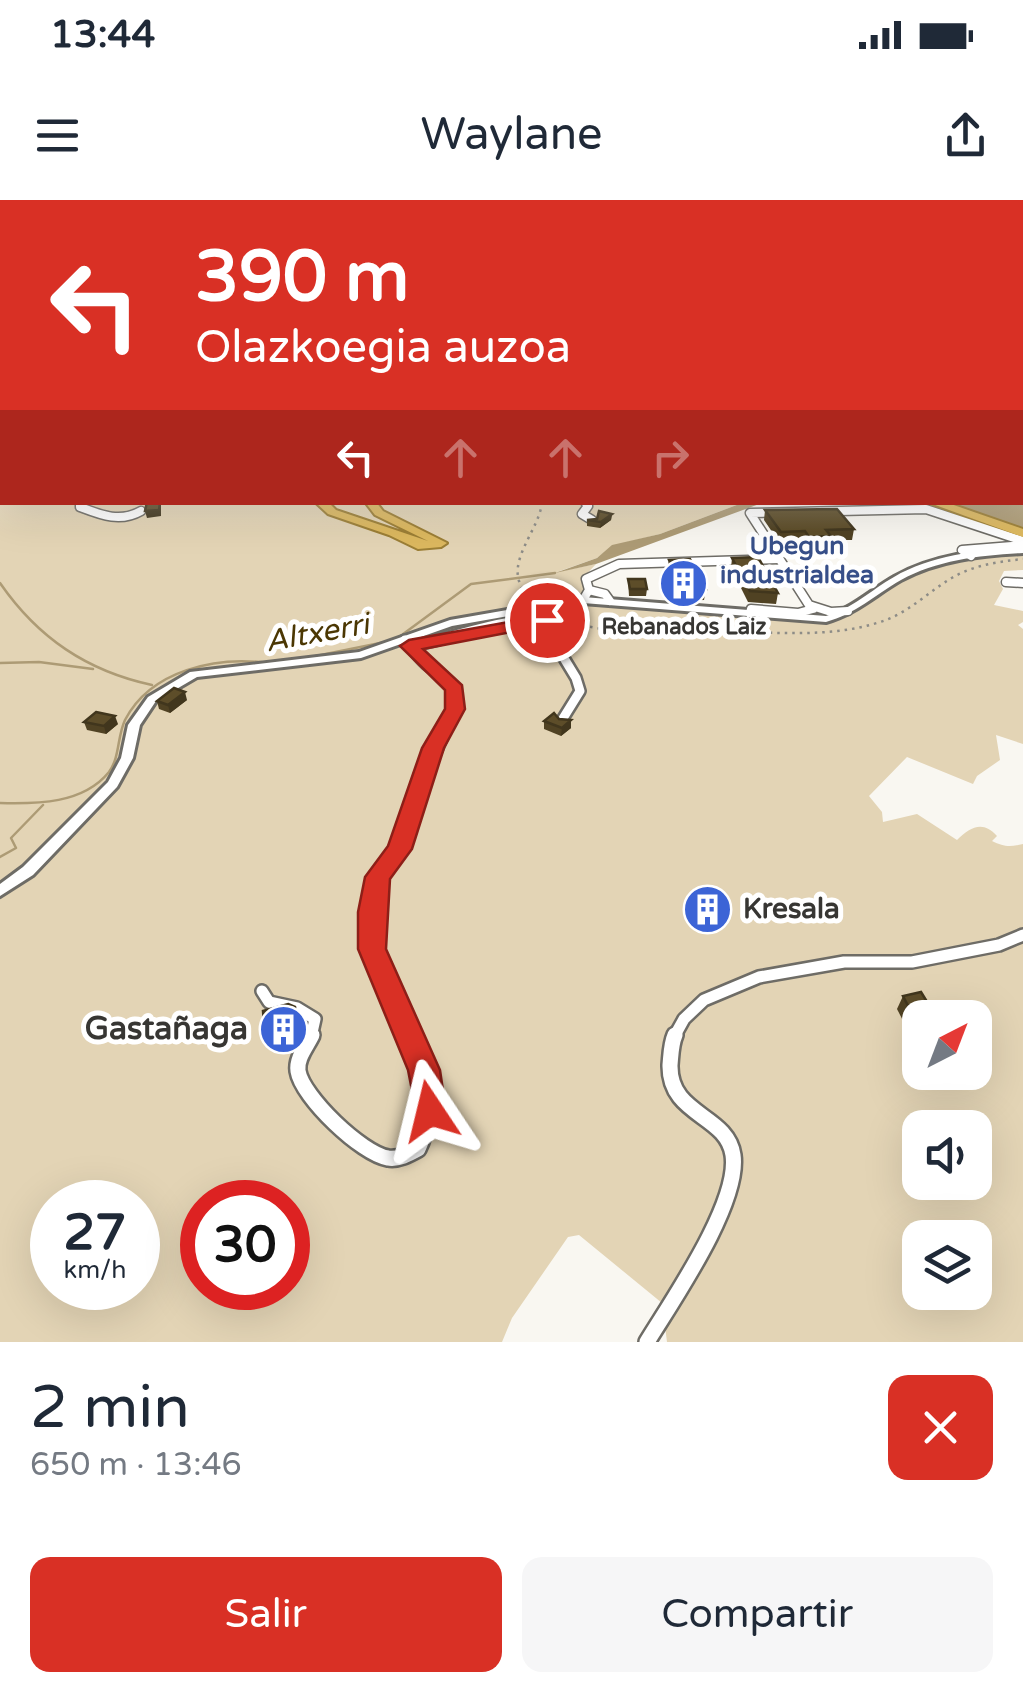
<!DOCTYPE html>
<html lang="es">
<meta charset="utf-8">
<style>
body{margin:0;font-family:"Varela Round",sans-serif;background:#f6f6f7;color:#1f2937;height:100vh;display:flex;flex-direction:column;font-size:38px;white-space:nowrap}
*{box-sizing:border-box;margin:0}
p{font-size:32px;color:#747a83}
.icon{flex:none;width:55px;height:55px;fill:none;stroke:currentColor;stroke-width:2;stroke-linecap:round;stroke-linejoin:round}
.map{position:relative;height:1142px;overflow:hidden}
.sheet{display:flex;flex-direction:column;background:#fff;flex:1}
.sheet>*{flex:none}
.banner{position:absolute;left:0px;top:0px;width:1025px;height:305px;box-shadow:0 10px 40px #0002;background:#d93025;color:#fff;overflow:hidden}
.needle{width:65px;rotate:42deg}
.fabs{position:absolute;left:902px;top:800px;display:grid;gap:20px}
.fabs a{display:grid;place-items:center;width:90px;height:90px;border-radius:20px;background:#fff;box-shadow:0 10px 40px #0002;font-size:50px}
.speed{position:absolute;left:30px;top:980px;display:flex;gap:20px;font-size:50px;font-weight:700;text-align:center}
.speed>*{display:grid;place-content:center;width:130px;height:130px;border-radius:50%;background:#fff;box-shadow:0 10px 40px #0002;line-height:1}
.speed small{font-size:25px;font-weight:400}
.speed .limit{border:15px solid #d22;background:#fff;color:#111}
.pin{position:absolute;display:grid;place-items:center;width:85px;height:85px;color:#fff;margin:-42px;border:5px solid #fff;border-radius:50%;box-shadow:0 2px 10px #0007}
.me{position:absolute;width:110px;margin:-55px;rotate:350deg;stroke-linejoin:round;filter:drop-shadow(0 0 8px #0008)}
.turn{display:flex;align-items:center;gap:35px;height:210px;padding:0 30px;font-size:45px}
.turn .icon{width:130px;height:130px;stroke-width:2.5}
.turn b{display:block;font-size:70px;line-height:85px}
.lanes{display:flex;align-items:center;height:95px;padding:0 30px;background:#0003;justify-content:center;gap:50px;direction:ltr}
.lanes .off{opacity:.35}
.round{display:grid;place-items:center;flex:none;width:105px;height:105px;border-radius:20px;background:#f6f6f7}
.overview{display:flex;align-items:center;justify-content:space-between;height:170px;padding:0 30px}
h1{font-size:60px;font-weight:600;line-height:75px}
.action{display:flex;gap:20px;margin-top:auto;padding:20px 30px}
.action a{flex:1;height:115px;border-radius:20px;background:#d93025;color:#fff;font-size:40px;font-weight:600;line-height:115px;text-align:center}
.action a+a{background:#f6f6f7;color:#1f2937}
.status{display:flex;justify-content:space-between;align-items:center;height:70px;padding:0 50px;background:#fff;direction:ltr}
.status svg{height:28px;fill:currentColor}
header{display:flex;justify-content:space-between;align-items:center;height:130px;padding:0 30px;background:#fff;font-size:45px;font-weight:600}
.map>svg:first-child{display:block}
.green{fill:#e3d4b5;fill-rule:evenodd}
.water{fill:#ad9b75}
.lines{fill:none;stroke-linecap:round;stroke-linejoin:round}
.stream{stroke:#ad9b75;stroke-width:2.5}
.minor-far3-casing{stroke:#6e6c66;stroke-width:11}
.minor-far2-casing{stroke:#6e6c66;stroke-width:14}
.minor-far1-casing{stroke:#6e6c66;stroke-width:16}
.minor-casing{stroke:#6e6c66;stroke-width:20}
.tertiary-casing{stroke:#6e6c66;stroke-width:6}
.secondary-casing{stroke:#6e6c66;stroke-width:5}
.trunk-casing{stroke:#9c7f36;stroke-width:4}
.minor-far3{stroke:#fff;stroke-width:8}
.minor-far2{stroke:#fff;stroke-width:9}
.minor-far1{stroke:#fff;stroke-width:11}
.minor{stroke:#fff;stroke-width:15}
.tertiary{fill:#fff;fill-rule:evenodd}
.secondary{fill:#fff;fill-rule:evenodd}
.trunk{fill:#dcb85f;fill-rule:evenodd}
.rail{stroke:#8d8c87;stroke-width:2.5;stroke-dasharray:2.5 5;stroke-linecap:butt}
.wall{fill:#504223}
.shaded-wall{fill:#41361d}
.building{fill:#5d4d29;stroke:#41361d;stroke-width:2.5}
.route{fill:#d93025;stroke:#8d1f18;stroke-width:2.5}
.labels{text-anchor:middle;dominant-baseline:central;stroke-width:10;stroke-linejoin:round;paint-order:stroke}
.far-poi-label{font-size:22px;font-weight:bold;fill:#373633;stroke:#fff}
.far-neighbourhood-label{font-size:25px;font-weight:bold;fill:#374f89;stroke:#fff}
.poi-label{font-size:28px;font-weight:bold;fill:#373633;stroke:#fff;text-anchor:start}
.water-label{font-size:30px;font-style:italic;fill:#4b3703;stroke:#fff}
.near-poi-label{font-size:32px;font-weight:bold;fill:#373633;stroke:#fff;text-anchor:end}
</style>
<div class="status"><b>13:44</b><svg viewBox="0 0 49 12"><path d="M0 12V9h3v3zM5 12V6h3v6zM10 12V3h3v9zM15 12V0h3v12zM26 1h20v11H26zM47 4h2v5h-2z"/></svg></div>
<header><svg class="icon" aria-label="menu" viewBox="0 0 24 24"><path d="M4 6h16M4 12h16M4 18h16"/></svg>Waylane<svg class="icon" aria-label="share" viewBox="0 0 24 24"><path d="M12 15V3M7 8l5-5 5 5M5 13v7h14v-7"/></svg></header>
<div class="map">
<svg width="1023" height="1142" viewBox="0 0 1023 1142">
<rect width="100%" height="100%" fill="#f9f7f1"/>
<path class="green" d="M0,216H2V302L742,303L660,334L612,346L597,358L557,372L596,364L582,379L588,397L595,399L824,417L910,370L974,353L1023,350V370L1004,371L999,381L1003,389L994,405L1023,411V422L1018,425L1023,429V544L996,535L1000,560L977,576L973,584L907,557L869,596L882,612L883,622L917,614L957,640C970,627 983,620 997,636L992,641C1004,647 1010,647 1023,644V1142H667L662,1103L579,1035L568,1037L512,1118L502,1142H0ZM920,818H975V872H920ZM920,928H975V982H920ZM52,1002H138V1088H52ZM202,1002H288V1088H202ZM920,1038H975V1092H920Z"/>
<g class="water">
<polygon points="1023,263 1023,329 939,303 1022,302"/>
<polygon points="742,303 762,303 596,364 555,373 597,358 612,345 660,334"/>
</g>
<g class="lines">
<g class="stream">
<path d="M0,383C38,438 87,471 152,485"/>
<polyline points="296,460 395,440 471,384 555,373"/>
<polyline points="0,463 39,462 93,469"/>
<path d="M0,603C37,604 83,604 109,572C120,557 117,537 125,520C151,470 216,456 268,463"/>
<polyline points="0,657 16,648 11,638 43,605"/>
</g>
<defs>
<g id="minor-far3">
<path d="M80,302V307C101,315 120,323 141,311"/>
<polyline points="585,302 588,306 582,314 592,320"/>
<polyline points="971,356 962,350 1023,345"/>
<polyline points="1006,382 1023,383"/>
<polyline points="589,390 605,394 610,401"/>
<polyline points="583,400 589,390 586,379 619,364 779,359"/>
<polyline points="848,411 831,412 809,405 750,313 926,309 1023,341"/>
<polyline points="750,413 751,409 798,413 813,409"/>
<polyline points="540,421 550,421"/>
</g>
<g id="minor-far2">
<path d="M405,440C412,448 418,457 426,464C434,471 445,475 450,484C465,507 423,574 414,602"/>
<path d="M409,446C461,439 533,400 580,433L559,450L576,478L580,491L562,520"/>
</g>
<g id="minor-far1">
<polyline points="262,791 269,802 297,808 315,819 311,837"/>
<polyline points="410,837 372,749 372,712 378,677 399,649 415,599"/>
<polyline points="674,837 684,819 704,800 759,777 844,762 912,762 999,745 1023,735"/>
</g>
<g id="minor">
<path d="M312,835C307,846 296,858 298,871C302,897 362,954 388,958C398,960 409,954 418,949C436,912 424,871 409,835"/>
<path d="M647,1142C672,1101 740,1003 733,955C727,914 669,916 670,865C671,854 671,844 675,835"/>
</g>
<path id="tertiary" d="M1023,347V353C982,355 937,360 901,380C875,395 855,414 826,422L583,403L452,426L361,458L197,477L156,501L140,525L133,558L117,587L33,675L0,696V684L23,667L108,582L121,558L128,525L148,497L190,472L359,452L450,420L583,397L826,416C852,409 871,390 894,377C932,355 980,350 1023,347Z"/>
<rect id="secondary" x="0" y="259" width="2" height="4"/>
<g id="trunk">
<polygon points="315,302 328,302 336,310 428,341 375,315 365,302 376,302 383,311 447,343 441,347 418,349 389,335 328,314"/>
<polygon points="927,302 945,302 1023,329 1023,337"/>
</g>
</defs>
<use href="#minor-far3" class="minor-far3-casing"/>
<use href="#minor-far2" class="minor-far2-casing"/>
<use href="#minor-far1" class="minor-far1-casing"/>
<use href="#minor" class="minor-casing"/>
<use href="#tertiary" class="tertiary-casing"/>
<use href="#secondary" class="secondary-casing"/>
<use href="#trunk" class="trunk-casing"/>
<use href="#minor-far3" class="minor-far3"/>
<use href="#minor-far2" class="minor-far2"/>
<use href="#minor-far1" class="minor-far1"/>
<use href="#minor" class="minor"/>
<use href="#tertiary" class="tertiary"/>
<use href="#secondary" class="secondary"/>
<use href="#trunk" class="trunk"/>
<path class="rail" d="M542,302C540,327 511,356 519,381C539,444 677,432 729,432C779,432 831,438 880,422C907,414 927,393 950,379C973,365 997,362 1023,359"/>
</g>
<g class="wall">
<polygon points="765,310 854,329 852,340 830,340 829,346 807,347 803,341 779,342 764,320"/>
<polygon points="612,314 611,320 600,328 587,326 587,320 597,319"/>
<polygon points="732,358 778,393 776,404 748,402 731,368"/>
<polygon points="669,360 706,389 704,400 681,401 667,370"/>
<polygon points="628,379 647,389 646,396 629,396"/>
<polygon points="187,500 170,513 159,509 157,501"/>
<polygon points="559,519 571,520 571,528 561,536 544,529 544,521"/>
<polygon points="84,522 118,524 106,534 87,530"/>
<polygon points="696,690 722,710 721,719 701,720 695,699"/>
<polygon points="903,796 920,818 920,837 912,838 897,809"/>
<polygon points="263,811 300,833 291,850 274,835 267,837"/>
</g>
<g class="shaded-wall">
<polygon points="161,302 161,316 147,318 145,311"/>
<polygon points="612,314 611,320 600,328 601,322"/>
<polygon points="323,432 324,440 303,443 301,436"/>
<polygon points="185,492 187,500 170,513 168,505"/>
<polygon points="115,516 118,524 106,534 104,526"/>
<polygon points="571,520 571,528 561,536 562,528"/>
<polygon points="295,807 300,833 291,850 288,837"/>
<polygon points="270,822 274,835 267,837 264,824"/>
</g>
<g class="building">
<polygon points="147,302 160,302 159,310 145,311"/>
<polygon points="837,309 854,329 826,330 831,336 809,337 805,331 781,332 765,310"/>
<polygon points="599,311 612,314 601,322 587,320 597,319"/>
<polygon points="758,357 778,393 750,391 732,358"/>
<polygon points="690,359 706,389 682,390 669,360"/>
<polygon points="628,379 645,379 647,389 630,389"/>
<polygon points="321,426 323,432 301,436 300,429"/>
<polygon points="174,488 185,492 168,505 157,501"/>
<polygon points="96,512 115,516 104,526 84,522"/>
<polygon points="554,513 559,519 571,520 562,528 544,521"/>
<polygon points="716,689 722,710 703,711 696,690"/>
<polygon points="921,792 937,818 920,818 920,825 918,825 903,796"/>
<polygon points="288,804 295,807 297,820 288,837 270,822 264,824 263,811"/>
</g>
<linearGradient id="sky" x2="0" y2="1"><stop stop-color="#90aaba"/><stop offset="0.52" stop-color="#fcfbf9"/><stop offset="1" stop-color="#fcfbf9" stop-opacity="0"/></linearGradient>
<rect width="1023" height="332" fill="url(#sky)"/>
<polygon class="route" points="547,415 553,416 553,424 423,449 462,485 465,509 444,548 412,649 390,679 386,749 440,870 446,911 441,921 430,926 418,921 408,870 358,749 358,712 365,677 388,646 422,548 445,509 445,490 400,446 409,440"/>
<defs>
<symbol id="building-disc" viewBox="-11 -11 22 22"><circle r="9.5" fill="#3c64d6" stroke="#fff"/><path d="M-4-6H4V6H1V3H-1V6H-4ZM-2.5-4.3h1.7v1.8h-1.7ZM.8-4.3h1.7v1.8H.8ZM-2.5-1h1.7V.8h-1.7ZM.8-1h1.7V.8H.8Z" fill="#fff"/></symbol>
</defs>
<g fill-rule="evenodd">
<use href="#building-disc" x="656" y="356" width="55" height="55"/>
<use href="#building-disc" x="680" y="682" width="55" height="55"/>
<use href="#building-disc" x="256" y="802" width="55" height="55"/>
</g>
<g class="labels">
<g class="far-poi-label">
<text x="684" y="427">Rebanados Laiz</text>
</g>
<g class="far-neighbourhood-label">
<text x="797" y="346">Ubegun<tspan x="797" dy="29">industrialdea</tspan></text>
</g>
<g class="poi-label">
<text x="743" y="709">Kresala</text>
</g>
<g class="water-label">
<text transform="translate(317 433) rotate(-10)">Altxerri</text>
</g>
<g class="near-poi-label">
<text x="248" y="829">Gastañaga</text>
</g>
</g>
</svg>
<div class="fabs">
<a><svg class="needle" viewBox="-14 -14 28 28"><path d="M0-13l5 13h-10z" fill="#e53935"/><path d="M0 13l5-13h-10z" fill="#747a83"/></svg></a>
<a><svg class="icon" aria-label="sound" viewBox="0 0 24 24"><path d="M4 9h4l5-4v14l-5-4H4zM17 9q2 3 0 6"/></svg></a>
<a><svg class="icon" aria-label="layers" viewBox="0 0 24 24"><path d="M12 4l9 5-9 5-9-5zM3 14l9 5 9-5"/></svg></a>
</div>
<div class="speed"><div>27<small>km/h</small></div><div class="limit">30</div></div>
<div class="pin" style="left:547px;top:420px;background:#d93025"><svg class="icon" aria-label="arrive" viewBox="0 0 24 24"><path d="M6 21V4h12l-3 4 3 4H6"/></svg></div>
<svg class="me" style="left:430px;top:911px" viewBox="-20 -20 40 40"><path d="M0-17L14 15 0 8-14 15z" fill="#d93025" stroke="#fff" stroke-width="4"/></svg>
<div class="banner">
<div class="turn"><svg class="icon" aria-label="left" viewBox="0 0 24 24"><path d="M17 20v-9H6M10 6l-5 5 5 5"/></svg><div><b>390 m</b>Olazkoegia auzoa</div></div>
<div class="lanes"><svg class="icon" aria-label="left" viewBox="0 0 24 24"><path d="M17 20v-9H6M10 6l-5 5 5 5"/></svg><svg class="icon off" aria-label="ahead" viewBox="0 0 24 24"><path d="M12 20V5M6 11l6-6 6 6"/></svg><svg class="icon off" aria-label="ahead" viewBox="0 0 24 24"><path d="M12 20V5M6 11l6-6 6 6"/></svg><svg class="icon off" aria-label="right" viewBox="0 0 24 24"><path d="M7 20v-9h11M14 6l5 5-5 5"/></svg></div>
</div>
</div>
<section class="sheet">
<div class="overview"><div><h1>2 min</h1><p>650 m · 13:46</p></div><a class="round" style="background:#d93025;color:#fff"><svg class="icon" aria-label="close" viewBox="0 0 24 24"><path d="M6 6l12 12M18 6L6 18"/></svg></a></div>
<div class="action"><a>Salir</a><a>Compartir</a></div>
</section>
